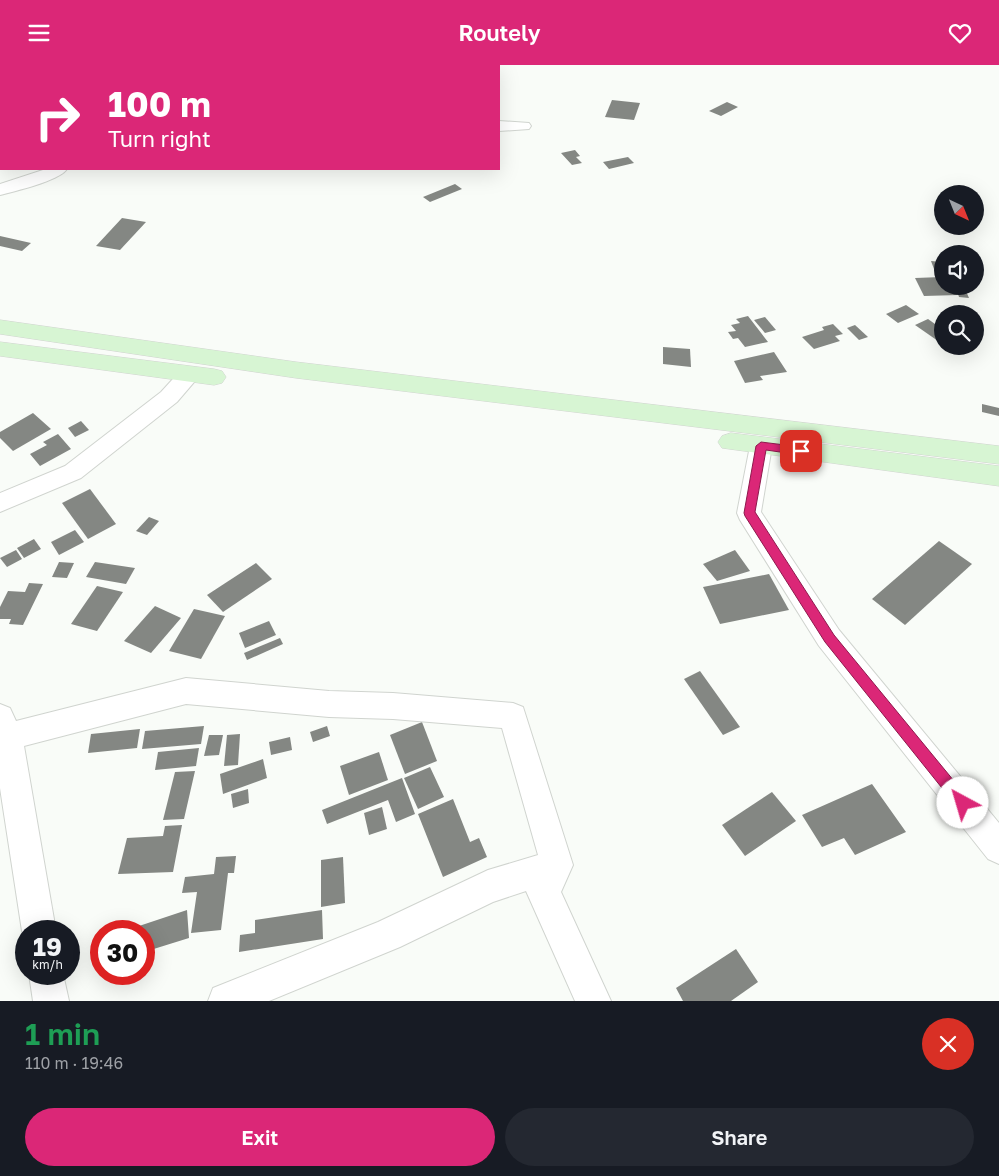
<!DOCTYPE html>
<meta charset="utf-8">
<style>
body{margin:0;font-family:"Golos Text",sans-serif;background:#242831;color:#f1f3f6;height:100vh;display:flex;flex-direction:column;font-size:19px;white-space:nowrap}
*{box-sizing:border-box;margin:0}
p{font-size:16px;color:#9ea1a6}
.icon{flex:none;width:28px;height:28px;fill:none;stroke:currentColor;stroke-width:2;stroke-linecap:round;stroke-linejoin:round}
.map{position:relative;height:936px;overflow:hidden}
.panel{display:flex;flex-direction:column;background:#171b24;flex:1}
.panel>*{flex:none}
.guide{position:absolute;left:0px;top:0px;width:500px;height:105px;box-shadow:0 5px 20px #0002;background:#db2777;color:#fff;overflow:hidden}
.needle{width:32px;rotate:137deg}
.buttons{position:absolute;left:934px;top:120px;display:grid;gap:10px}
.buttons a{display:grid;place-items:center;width:50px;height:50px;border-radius:50%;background:#171b24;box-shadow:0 5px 20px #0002;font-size:25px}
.speed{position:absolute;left:15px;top:855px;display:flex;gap:10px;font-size:25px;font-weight:700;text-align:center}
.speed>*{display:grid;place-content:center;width:65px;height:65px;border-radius:50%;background:#171b24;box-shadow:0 5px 20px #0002;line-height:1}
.speed small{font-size:12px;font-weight:400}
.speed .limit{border:8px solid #d22;background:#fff;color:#111}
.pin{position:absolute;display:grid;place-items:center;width:42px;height:42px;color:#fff;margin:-21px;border-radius:10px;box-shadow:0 2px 8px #0006}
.me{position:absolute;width:55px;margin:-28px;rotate:321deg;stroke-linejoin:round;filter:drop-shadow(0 0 4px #0008)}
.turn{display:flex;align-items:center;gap:18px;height:105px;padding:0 25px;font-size:22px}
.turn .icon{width:65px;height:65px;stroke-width:2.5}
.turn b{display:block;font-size:35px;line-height:42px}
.round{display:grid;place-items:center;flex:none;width:52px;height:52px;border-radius:26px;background:#242831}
.head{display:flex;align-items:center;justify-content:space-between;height:85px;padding:0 25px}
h1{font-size:30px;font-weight:600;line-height:38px;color:#1e9e55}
.cta{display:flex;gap:10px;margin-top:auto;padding:10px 25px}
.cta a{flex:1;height:58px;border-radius:30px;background:#db2777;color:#fff;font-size:20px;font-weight:600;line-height:58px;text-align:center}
.cta a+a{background:#242831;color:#f1f3f6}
header{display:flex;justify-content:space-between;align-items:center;height:65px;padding:0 25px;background:#db2777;color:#fff;font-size:22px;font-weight:600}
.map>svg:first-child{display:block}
.building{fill:#848783}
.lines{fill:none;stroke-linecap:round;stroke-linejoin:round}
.minor-casing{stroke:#d0d4cf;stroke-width:2}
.secondary-casing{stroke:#d0d4cf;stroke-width:1}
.minor{fill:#fff;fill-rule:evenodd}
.secondary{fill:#d7f5d3;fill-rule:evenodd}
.route{fill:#db2777;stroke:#8e194d}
</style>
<header><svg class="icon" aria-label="menu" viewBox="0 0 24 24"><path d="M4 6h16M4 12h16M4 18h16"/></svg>Routely<svg class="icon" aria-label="heart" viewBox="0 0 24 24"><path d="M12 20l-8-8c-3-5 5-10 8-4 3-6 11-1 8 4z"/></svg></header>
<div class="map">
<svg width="999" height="936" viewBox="0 0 999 936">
<rect width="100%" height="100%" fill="#f9fcf8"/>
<g class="building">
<polygon points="612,35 640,38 634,55 605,52"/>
<polygon points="727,37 738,42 721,51 709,46"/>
<polygon points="575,85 580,91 576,92 582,98 572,100 561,88"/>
<polygon points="628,92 634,98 609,104 603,97"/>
<polygon points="455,119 462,124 430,137 423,132"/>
<polygon points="122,153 146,157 120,185 96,181"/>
<polygon points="0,171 31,178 22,186 0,181"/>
<polygon points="931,196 942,197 942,204 934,204"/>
<polygon points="942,212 942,221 952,221 958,230 924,231 915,213"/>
<polygon points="956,223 965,224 969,233 959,232"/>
<polygon points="906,240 919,249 898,258 886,249"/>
<polygon points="748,251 768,277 745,282 738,273 733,274 728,267 736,266 731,260 740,258 736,254"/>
<polygon points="765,252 776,265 765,268 754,255"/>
<polygon points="928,254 942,264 942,274 938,276 915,260"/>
<polygon points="833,259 843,269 835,271 840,276 814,284 802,272 824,265 822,262"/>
<polygon points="855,260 868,272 859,275 847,263"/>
<polygon points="663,282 690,284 691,302 663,299"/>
<polygon points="774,287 787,307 760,311 763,315 745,318 734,296"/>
<polygon points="982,339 999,343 999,351 982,347"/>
<polygon points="33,348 51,364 13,386 0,373 0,367"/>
<polygon points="81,356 89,365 75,372 68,363"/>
<polygon points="58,369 71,384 40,401 30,389 47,380 43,377"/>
<polygon points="90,424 116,459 88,474 62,438"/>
<polygon points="149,452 159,456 147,470 136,466"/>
<polygon points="75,465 84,477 59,490 51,477"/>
<polygon points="34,474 41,484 24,493 17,483"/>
<polygon points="939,476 972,499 905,560 872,534"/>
<polygon points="16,485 22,494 7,502 0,493"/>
<polygon points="735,485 750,506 717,516 703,499"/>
<polygon points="59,497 74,498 67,513 52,512"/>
<polygon points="95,497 135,503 126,519 86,512"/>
<polygon points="256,498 272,514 223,547 207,530"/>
<polygon points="769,509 789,545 720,559 703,522"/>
<polygon points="29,518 43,519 23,560 9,559 11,554 0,554 0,542 8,526 25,527"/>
<polygon points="97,521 123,527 97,566 71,559"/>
<polygon points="155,541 181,553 151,588 124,576"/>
<polygon points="194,544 225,551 201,594 169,586"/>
<polygon points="269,556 276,570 245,583 239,568"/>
<polygon points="280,573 283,579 247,595 244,588"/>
<polygon points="700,606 740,662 723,670 684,614"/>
<polygon points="422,657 437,696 405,709 390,670"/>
<polygon points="204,661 201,679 142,684 145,666"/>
<polygon points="327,661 330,671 313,677 310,667"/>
<polygon points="140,664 137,683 88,688 91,669"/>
<polygon points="240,669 238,700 224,701 227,670"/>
<polygon points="209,670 223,670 219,690 204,691"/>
<polygon points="290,672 292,685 271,690 269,677"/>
<polygon points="199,683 196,701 155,705 158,687"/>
<polygon points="379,687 388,715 349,730 340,701"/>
<polygon points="263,694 267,713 223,729 220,709"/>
<polygon points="430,702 444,732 418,744 404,713"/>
<polygon points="195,706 184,754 163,755 175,707"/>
<polygon points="402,713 415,749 396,757 388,735 327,759 322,745"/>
<polygon points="872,719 906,767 855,790 844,773 822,782 802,750"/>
<polygon points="248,724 249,738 233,743 231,729"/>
<polygon points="772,727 796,756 745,791 722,760"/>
<polygon points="453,734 470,777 479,773 487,792 443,812 418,749"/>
<polygon points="382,742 387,764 369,770 364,748"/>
<polygon points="182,760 173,807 118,809 127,773 163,771 165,761"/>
<polygon points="236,791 234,808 228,808 221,865 191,868 197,827 182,828 185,812 214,809 216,792"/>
<polygon points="343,792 345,838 321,842 321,795"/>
<polygon points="187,845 189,873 144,887 144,866 127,866 127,865"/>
<polygon points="322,845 323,874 239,887 240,870 255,868 255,855"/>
<polygon points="736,884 758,917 731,936 683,936 676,923"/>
</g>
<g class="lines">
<defs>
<g id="minor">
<polygon points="499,56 529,58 531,61 529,64 499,66"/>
<path d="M46,104H67C59,116 15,126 0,130V119Z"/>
<polygon points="190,302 198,304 201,309 177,337 81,413 0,447 0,428 65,401 161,327 182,304"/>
<polygon points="761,373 769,375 772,381 761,447 839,565 999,758 999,799 988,794 819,581 740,455 737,448 750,381 753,375"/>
<polygon points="186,613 329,626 393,628 513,638 523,642 573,800 561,827 611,936 575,936 526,826 493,837 400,882 269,936 208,936 213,923 378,857 488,805 538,790 502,663 393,654 329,652 186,639 24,681 56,866 26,866 26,876 22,866 0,723 0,639 10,643 16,656"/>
<polygon points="29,909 63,909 69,936 33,936"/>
</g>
<g id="secondary">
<polygon points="0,255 296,297 999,381 999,399 296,313 0,269"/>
<polygon points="0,277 214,304 222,306 226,312 222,318 214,320 0,291"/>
<polygon points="731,368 999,401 999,421 722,383 718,377 722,371"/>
</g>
</defs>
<use href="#minor" class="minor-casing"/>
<use href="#secondary" class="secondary-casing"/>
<use href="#minor" class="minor"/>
<use href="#secondary" class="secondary"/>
</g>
<polygon class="route" points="761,377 801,382 806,386 801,390 766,385 755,447 834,570 968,733 970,738 968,743 963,745 958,743 825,577 745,451 744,448 756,381"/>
</svg>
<div class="buttons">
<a><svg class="needle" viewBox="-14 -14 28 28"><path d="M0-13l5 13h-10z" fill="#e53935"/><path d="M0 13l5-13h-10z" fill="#9ea1a6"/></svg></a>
<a><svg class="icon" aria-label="sound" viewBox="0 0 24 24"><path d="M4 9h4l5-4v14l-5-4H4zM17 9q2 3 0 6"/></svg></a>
<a><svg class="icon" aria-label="search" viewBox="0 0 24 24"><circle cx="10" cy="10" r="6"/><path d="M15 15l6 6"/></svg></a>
</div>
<div class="speed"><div>19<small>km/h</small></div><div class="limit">30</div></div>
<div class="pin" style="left:801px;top:386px;background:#d93025"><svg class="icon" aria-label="arrive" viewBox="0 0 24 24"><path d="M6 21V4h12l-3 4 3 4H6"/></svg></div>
<svg class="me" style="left:963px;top:738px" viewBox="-20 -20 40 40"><circle r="19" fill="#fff"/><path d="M0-13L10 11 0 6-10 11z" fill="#db2777"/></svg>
<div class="guide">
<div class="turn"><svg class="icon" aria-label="right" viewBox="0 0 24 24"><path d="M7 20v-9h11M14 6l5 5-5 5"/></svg><div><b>100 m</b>Turn right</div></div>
</div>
</div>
<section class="panel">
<div class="head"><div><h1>1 min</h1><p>110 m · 19:46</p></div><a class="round" style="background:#d93025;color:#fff"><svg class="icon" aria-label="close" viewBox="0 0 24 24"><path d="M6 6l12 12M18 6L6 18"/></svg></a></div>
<div class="cta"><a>Exit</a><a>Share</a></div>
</section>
